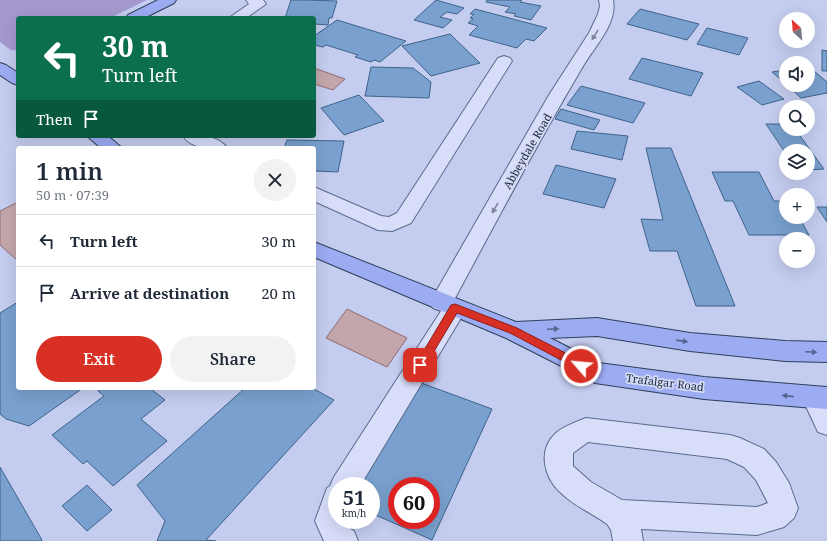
<!DOCTYPE html>
<meta charset="utf-8">
<style>
body{margin:0;font-family:"Noto Serif",serif;background:#f2f2f3;color:#1f2937;height:100vh;display:flex;flex-direction:column;font-size:15px;white-space:nowrap}
*{box-sizing:border-box;margin:0}
p{font-size:13px;color:#747a83}
.icon{flex:none;width:22px;height:22px;fill:none;stroke:currentColor;stroke-width:2;stroke-linecap:round;stroke-linejoin:round}
.map{position:relative;flex:1;overflow:hidden}
.drawer{position:absolute;left:16px;top:146px;width:300px;height:244px;display:flex;flex-direction:column;background:#fff;border-radius:4px;box-shadow:0 4px 16px #0002}
.drawer>*{flex:none}
.guide{position:absolute;left:16px;top:16px;width:300px;height:122px;border-radius:4px;box-shadow:0 4px 16px #0002;background:#0b6e4f;color:#fff;overflow:hidden}
.needle{width:26px;rotate:334deg}
.fabs{position:absolute;left:779px;top:12px;display:grid;gap:8px}
.fabs a{display:grid;place-items:center;width:36px;height:36px;border-radius:50%;background:#fff;box-shadow:0 4px 16px #0002;font-size:20px}
.speed{position:absolute;left:328px;top:477px;display:flex;gap:8px;font-size:20px;font-weight:700;text-align:center}
.speed>*{display:grid;place-content:center;width:52px;height:52px;border-radius:50%;background:#fff;box-shadow:0 4px 16px #0002;line-height:1}
.speed small{font-size:10px;font-weight:400}
.speed .limit{border:6px solid #d22;background:#fff;color:#111}
.pin{position:absolute;display:grid;place-items:center;width:34px;height:34px;color:#fff;margin:-17px;border-radius:8px;box-shadow:0 2px 6px #0006}
.me{position:absolute;width:44px;margin:-22px;rotate:297deg;stroke-linejoin:round;filter:drop-shadow(0 0 3px #0008)}
.turn{display:flex;align-items:center;gap:14px;height:84px;padding:0 20px;font-size:18px}
.turn .icon{width:52px;height:52px;stroke-width:2.5}
.turn b{display:block;font-size:28px;line-height:34px}
.then{display:flex;align-items:center;height:38px;padding:0 20px;background:#0003;gap:8px;font-size:15px}
.round{display:grid;place-items:center;flex:none;width:42px;height:42px;border-radius:21px;background:#f2f2f3}
.head{display:flex;align-items:center;justify-content:space-between;height:68px;padding:0 20px}
h1{font-size:24px;font-weight:600;line-height:30px}
.action{display:flex;gap:8px;margin-top:auto;padding:8px 20px}
.action a{flex:1;height:46px;border-radius:24px;background:#d93025;color:#fff;font-size:16px;font-weight:600;line-height:46px;text-align:center}
.action a+a{background:#f2f2f3;color:#1f2937}
ul{padding:0;list-style:none}
li{display:flex;align-items:center;gap:12px;height:52px;padding:0 20px;border-top:1px solid #e0e1e3}
li div{flex:1}
li b{display:block;font-size:15px}
li em{font-style:normal}
.map>svg:first-child{display:block}
.green{fill:#a598ce}
.water{fill:#c2a6ab;stroke:#916c71}
.building{fill:#79a0ce;stroke:#3f638a;fill-rule:evenodd}
.lines{fill:none;stroke-linecap:round;stroke-linejoin:round}
.minor-casing{stroke:#5a6b8a;stroke-width:2}
.major-casing{stroke:#2e3f58;stroke-width:2}
.minor{fill:#d8defa;fill-rule:evenodd}
.major{fill:#9cacf3;fill-rule:evenodd}
.oneway{fill:#7b849a}
.oneway2{fill:#57648d}
.route{fill:#d93025;stroke:#8d1f18}
.labels{text-anchor:middle;dominant-baseline:central;stroke-width:3.5;stroke-linejoin:round;paint-order:stroke}
.street-label{font-size:11px;fill:#1e293a;stroke:#d4daf6}
</style>
<div class="map">
<svg width="827" height="541" viewBox="0 0 827 541">
<rect width="100%" height="100%" fill="#c4ccef"/>
<polygon class="green" points="0,0 147,0 110,18 18,18 18,50 11,50 0,42"/>
<g class="water">
<polygon points="314,68 345,79 333,90 314,84"/>
<polygon points="18,202 18,261 0,245 0,211"/>
<polygon points="347,309 407,338 387,367 326,338"/>
</g>
<g class="building">
<polygon points="291,0 306,0 337,1 332,18 329,18 328,25 314,24 314,18 285,18"/>
<polygon points="436,0 464,8 457,14 447,12 440,17 452,20 443,28 414,20"/>
<polygon points="487,0 522,0 520,2 541,6 531,20 514,16 516,14 505,12 510,7 486,2"/>
<polygon points="475,9 547,28 534,41 526,39 517,48 469,35 478,26 468,23 473,19 470,18 474,14 470,14"/>
<polygon points="640,9 699,24 687,40 627,24"/>
<polygon points="337,20 406,41 380,62 374,60 371,62 355,57 358,55 326,45 323,47 314,45 314,36"/>
<polygon points="707,28 748,38 739,55 697,44"/>
<polygon points="450,34 480,63 431,76 402,46"/>
<polygon points="822,50 827,51 827,71 822,71"/>
<polygon points="642,58 703,73 691,96 629,79"/>
<polygon points="808,66 827,82 827,93 801,98 787,85 808,85"/>
<polygon points="371,67 413,68 431,82 429,98 365,96"/>
<polygon points="786,70 786,84 772,72"/>
<polygon points="759,81 784,99 762,105 737,87"/>
<polygon points="581,86 645,103 633,123 567,105"/>
<polygon points="359,95 384,121 344,135 321,108"/>
<polygon points="561,109 600,120 594,130 555,119"/>
<polygon points="766,124 786,124 786,129 795,129 824,169 808,170 808,151 786,151 786,154"/>
<polygon points="577,131 628,136 622,160 571,149"/>
<polygon points="287,140 344,141 338,172 314,171 314,148 284,148"/>
<polygon points="646,148 671,148 735,306 696,306 677,251 650,251 641,219 663,220"/>
<polygon points="556,165 616,179 604,208 543,194"/>
<polygon points="712,172 759,172 774,201 786,201 786,217 799,217 809,235 749,235 733,201 725,201"/>
<polygon points="817,207 827,207 827,222"/>
<polygon points="18,302 18,388 83,388 29,426 6,419 0,414 0,313"/>
<path d="M416,381L492,409L432,540L371,513V486H356ZM397,486H431V520H397Z"/>
<polygon points="103,388 150,388 165,400 141,419 167,441 113,486 87,461 83,464 52,435 104,396 98,391"/>
<polygon points="245,388 312,388 334,400 206,540 216,541 157,541 165,521 137,485"/>
<polygon points="0,467 42,540 41,541 0,541"/>
<polygon points="87,485 112,510 87,531 62,506"/>
</g>
<g class="lines">
<defs>
<g id="minor">
<polygon points="246,0 263,0 266,4 246,18 229,18 249,4"/>
<path d="M599,0H613C618,24 593,48 582,68C537,144 496,222 454,300L463,302L467,308L360,486H337V520H345L350,529L354,531L358,541H324L315,521L327,488L330,486L334,477L441,311L433,308L430,302L549,95L589,33L598,14L600,6Z"/>
<polygon points="504,56 510,58 512,61 411,223 392,231 378,230 314,201 314,187 381,216 389,217 397,213 496,61 498,58"/>
<path d="M183,136C198,136 218,134 227,148C213,148 192,150 183,136Z"/>
<polygon points="815,387 824,390 827,396 827,435 818,432 802,398 806,390"/>
<path d="M586,418L730,435L740,438L764,449L776,462L789,483L798,508L794,518L784,527L757,535L641,529L643,541H613L611,530L607,524C592,513 574,506 561,493C544,478 537,450 556,433C564,426 576,422 586,418ZM588,442L727,459L744,467L756,480L768,503L757,507L622,500L591,482L573,466V453Z"/>
</g>
<g id="major">
<polygon points="158,0 176,0 174,3 144,18 126,18 128,15"/>
<polygon points="0,63 6,65 18,73 18,85 12,83 0,75"/>
<polygon points="87,136 108,136 122,148 101,148"/>
<polygon points="314,242 516,322 597,318 690,333 785,341 827,342 827,362 785,361 690,351 597,336 550,338 599,363 704,377 827,387 827,409 704,399 595,383 506,338 314,257"/>
</g>
</defs>
<use href="#minor" class="minor-casing"/>
<use href="#major" class="major-casing"/>
<use href="#minor" class="minor"/>
<use href="#major" class="major"/>
</g>
<defs><path id="oneway-solid" d="M-6-.8H1V-3.2L6.5 0L1 3.2V.8H-6Z"/></defs>
<g class="oneway">
<use href="#oneway-solid" transform="translate(595 35) rotate(122)"/>
<use href="#oneway-solid" transform="translate(495 208) rotate(120)"/>
</g>
<g class="oneway2">
<use href="#oneway-solid" transform="translate(553 329) rotate(-3)"/>
<use href="#oneway-solid" transform="translate(682 341) rotate(8)"/>
<use href="#oneway-solid" transform="translate(811 352) rotate(2)"/>
<use href="#oneway-solid" transform="translate(788 396) rotate(-174)"/>
</g>
<polygon class="route" points="455,304 517,328 585,363 586,366 585,369 578,369 510,333 457,313 424,368 417,368 415,365 417,362 451,305"/>
<g class="labels">
<g class="street-label">
<text transform="translate(527 151) rotate(-60)">Abbeydale Road</text>
<text transform="translate(665 382) rotate(7)">Trafalgar Road</text>
</g>
</g>
</svg>
<div class="fabs">
<a><svg class="needle" viewBox="-14 -14 28 28"><path d="M0-13l5 13h-10z" fill="#e53935"/><path d="M0 13l5-13h-10z" fill="#747a83"/></svg></a>
<a><svg class="icon" aria-label="sound" viewBox="0 0 24 24"><path d="M4 9h4l5-4v14l-5-4H4zM17 9q2 3 0 6"/></svg></a>
<a><svg class="icon" aria-label="search" viewBox="0 0 24 24"><circle cx="10" cy="10" r="6"/><path d="M15 15l6 6"/></svg></a>
<a><svg class="icon" aria-label="layers" viewBox="0 0 24 24"><path d="M12 4l9 5-9 5-9-5zM3 14l9 5 9-5"/></svg></a>
<a>+</a>
<a>−</a>
</div>
<div class="speed"><div>51<small>km/h</small></div><div class="limit">60</div></div>
<div class="pin" style="left:420px;top:365px;background:#d93025"><svg class="icon" aria-label="arrive" viewBox="0 0 24 24"><path d="M6 21V4h12l-3 4 3 4H6"/></svg></div>
<svg class="me" style="left:581px;top:366px" viewBox="-20 -20 40 40"><circle r="17" fill="#d93025" stroke="#fff" stroke-width="3"/><path d="M0-11L8 9 0 5-8 9z" fill="#fff"/></svg>
<div class="guide">
<div class="turn"><svg class="icon" aria-label="left" viewBox="0 0 24 24"><path d="M17 20v-9H6M10 6l-5 5 5 5"/></svg><div><b>30 m</b>Turn left</div></div>
<div class="then">Then<svg class="icon" aria-label="arrive" viewBox="0 0 24 24"><path d="M6 21V4h12l-3 4 3 4H6"/></svg></div>
</div>
<section class="drawer">
<div class="head"><div><h1>1 min</h1><p>50 m · 07:39</p></div><a class="round"><svg class="icon" aria-label="close" viewBox="0 0 24 24"><path d="M6 6l12 12M18 6L6 18"/></svg></a></div>
<ul>
<li><svg class="icon" aria-label="left" viewBox="0 0 24 24"><path d="M17 20v-9H6M10 6l-5 5 5 5"/></svg><div><b>Turn left</b></div><em>30 m</em></li>
<li><svg class="icon" aria-label="arrive" viewBox="0 0 24 24"><path d="M6 21V4h12l-3 4 3 4H6"/></svg><div><b>Arrive at destination</b></div><em>20 m</em></li>
</ul>
<div class="action"><a>Exit</a><a>Share</a></div>
</section>
</div>
